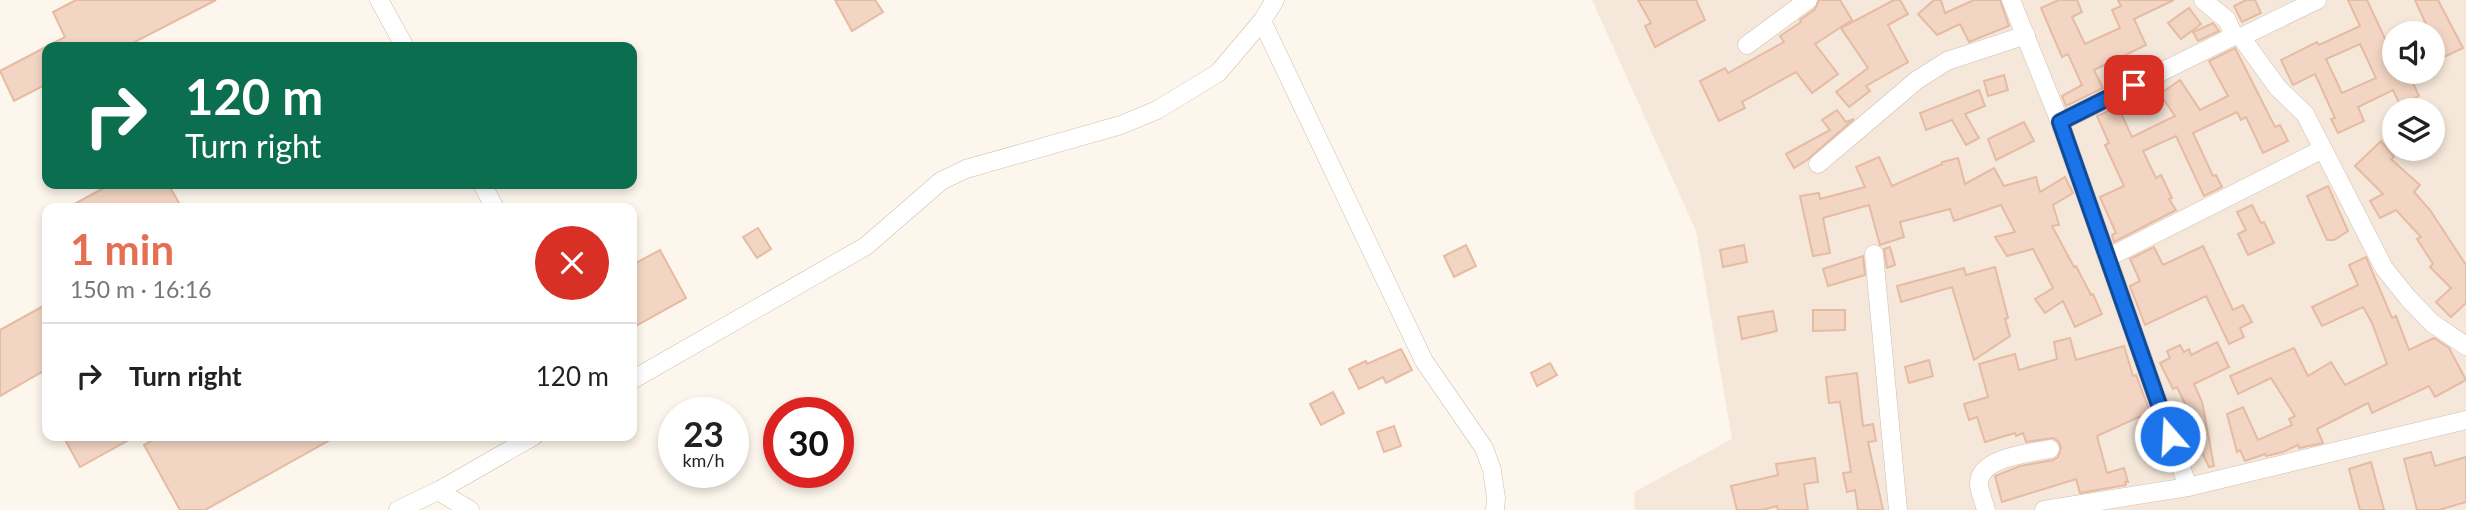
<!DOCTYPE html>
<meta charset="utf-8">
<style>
body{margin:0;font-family:Lato,sans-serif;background:#f2f2f2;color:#222;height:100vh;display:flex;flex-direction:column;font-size:26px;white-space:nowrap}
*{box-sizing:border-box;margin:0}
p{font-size:23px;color:#767676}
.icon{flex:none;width:38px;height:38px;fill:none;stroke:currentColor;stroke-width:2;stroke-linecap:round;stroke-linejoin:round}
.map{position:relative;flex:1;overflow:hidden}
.drawer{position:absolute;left:42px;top:203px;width:595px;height:238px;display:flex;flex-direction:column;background:#fff;border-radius:14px;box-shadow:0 4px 10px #0003}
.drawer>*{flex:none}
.banner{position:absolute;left:42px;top:42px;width:595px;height:147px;border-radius:14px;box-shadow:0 4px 10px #0003;background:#0b6e4f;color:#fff;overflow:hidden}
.controls{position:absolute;left:2382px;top:21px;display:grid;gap:14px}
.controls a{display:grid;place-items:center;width:63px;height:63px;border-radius:50%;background:#fff;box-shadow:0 4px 10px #0003;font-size:35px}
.speed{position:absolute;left:658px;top:397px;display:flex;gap:14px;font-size:35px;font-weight:700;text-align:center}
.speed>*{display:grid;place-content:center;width:91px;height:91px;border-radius:50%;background:#fff;box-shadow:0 4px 10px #0003;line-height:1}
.speed small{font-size:18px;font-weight:400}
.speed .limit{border:10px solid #d22;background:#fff;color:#111}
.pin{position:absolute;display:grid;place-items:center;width:60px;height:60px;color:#fff;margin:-30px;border-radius:14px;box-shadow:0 4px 10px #0006}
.me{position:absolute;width:77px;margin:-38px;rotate:341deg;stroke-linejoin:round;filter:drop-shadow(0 0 5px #0008)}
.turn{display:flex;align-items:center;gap:24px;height:147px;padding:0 28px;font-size:32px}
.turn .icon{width:91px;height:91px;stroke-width:2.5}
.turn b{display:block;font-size:49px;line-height:60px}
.round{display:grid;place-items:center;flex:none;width:74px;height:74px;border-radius:37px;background:#f2f2f2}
.summary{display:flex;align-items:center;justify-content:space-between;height:119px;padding:0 28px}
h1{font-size:42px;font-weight:700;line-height:52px;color:#e76f51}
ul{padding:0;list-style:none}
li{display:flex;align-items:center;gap:21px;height:105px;padding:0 28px;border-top:2px solid #e0e0e0}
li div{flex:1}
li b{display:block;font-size:26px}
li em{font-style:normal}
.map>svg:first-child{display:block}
.residential{fill:#f5e8da;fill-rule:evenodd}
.building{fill:#f3d5c3;stroke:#e6bba3;stroke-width:2;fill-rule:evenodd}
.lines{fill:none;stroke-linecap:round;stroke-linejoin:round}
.street-casing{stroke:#d1beb0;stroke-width:19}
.street{stroke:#fff;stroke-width:18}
.route-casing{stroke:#114b97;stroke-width:18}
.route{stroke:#1a73e8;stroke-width:12}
</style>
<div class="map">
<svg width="2466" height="510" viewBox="0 0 2466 510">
<rect width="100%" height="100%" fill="#fdf6ec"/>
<path class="residential" d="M1592,0H2466V510H1635L1634,492L1732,439L1696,231ZM2394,33H2432V72H2394ZM2394,110H2432V149H2394Z"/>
<g class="building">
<polygon points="76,0 216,0 125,47 47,47 47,84 14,101 0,71 65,37 53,12"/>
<polygon points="835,0 875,0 883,12 852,31"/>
<polygon points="1638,0 1696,0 1705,20 1655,47 1645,26 1651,23"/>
<polygon points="1819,0 1840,0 1852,20 1815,44 1838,74 1812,93 1796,72 1742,102 1745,108 1719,121 1700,81 1725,68 1728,73 1784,42 1780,36 1801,22 1800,20 1815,9"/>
<polygon points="1894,0 1900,0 1908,14 1888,25 1908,62 1866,86 1870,91 1849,107 1836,92 1868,68 1841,28"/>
<polygon points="1934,0 1941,0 1945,13 1974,0 2000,0 2009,26 1969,42 1960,24 1937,35 1918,14"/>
<polygon points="2059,0 2077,0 2082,12 2072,17 2085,44 2120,28 2112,10 2121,6 2118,0 2174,0 2134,19 2146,45 2094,70 2103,88 2066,106 2062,96 2082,85 2068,54 2062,57 2041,8"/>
<polygon points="2246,0 2255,0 2261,13 2242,22 2234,6"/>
<path d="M2348,0H2367L2394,58V72H2408L2419,96L2400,105L2393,90L2358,107L2364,121L2338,133L2331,119L2335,118L2315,74L2293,85L2281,60L2317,42L2319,45L2360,26ZM2360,44L2376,78L2342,93L2326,59Z"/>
<polygon points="2415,0 2438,0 2463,48 2442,58 2432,33 2430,33"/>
<polygon points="2189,8 2201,24 2181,39 2168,23"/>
<polygon points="2213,23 2219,31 2198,41 2193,32"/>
<polygon points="2235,48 2275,127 2280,125 2288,141 2263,153 2246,117 2241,120 2237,112 2193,133 2213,176 2216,175 2222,187 2204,196 2176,136 2143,151 2156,178 2161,175 2172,198 2169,199 2176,210 2114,242 2112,235 2116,233 2100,197 2124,186 2105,145 2109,143 2097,116 2118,107 2132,137 2175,116 2160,94 2180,80 2200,110 2228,96 2209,61"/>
<polygon points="2004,75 2008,90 1988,96 1984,81"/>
<polygon points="1979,90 1985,106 1965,114 1979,138 1966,145 1952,120 1926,130 1920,113"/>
<polygon points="1837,110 1846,122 1854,119 1807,160 1794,168 1786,154 1830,130 1822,120"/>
<polygon points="2024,122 2034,141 1996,160 1988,139"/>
<polygon points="2381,141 2394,157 2391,159 2420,185 2414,192 2430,210 2466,265 2466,303 2451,317 2436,302 2451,288 2430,267 2433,264 2417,239 2421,237 2396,210 2380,218 2370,201 2383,194 2355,166"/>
<polygon points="1879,157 1892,186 1942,164 1942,162 1958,158 1965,184 1994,168 2004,186 2036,177 2040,192 2065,177 2073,193 2053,205 2059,225 2052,226 2074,267 2076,266 2091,295 2093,294 2102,314 2075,327 2063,301 2045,313 2035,299 2053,288 2033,249 2007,256 1995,237 2015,232 2001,205 1954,221 1950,209 1900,222 1904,237 1880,245 1869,205 1823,218 1830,253 1813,256 1800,196 1819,193 1820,199 1865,187 1856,167"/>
<polygon points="111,184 168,184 182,208 67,208"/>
<polygon points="2328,186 2348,231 2334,240 2327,240 2307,196"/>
<polygon points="2252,205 2261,223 2264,222 2274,243 2248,255 2238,234 2246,230 2237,212"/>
<polygon points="758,228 771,249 757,258 743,237"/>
<polygon points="1466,245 1476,266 1454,277 1444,256"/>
<polygon points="1744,245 1747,262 1723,267 1720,250"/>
<polygon points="2203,246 2233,310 2243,305 2252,322 2240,328 2244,337 2229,344 2206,296 2145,325 2130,286 2140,281 2130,259 2154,247 2163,265"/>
<polygon points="1890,247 1895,265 1887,268 1884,249"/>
<polygon points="660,250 686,298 632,328 632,265"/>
<polygon points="1863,256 1865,275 1828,286 1823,269"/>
<polygon points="2366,257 2392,318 2396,316 2409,350 2434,338 2449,348 2466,380 2435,397 2429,386 2372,413 2368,403 2317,429 2323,443 2299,448 2298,445 2283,452 2266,456 2265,454 2245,461 2240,450 2237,452 2227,414 2243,407 2258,440 2292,425 2289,419 2295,416 2271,378 2238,394 2230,376 2294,348 2308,376 2331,362 2345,385 2387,364 2372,323 2363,307 2322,326 2312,307 2358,285 2349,265"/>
<polygon points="1995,267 2008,318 2005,319 2010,336 1974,360 1952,287 1901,302 1897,286 1964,268 1966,275"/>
<polygon points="47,304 47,369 0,396 0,330"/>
<polygon points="1813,310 1845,310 1845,330 1813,331"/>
<polygon points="1773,311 1777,331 1742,339 1738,317"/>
<polygon points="2070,338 2076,360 2124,346 2133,376 2136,375 2150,412 2097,436 2107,473 2124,468 2128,482 2125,482 2126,485 2080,493 2076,479 2002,502 1995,476 2020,466 2053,460 2058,457 2061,448 2059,442 2053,438 2026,442 2023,433 2016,436 2015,433 1985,442 1977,417 1969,420 1964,404 1988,397 1979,364 2015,354 2019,370 2057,359 2054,342"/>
<polygon points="2217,342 2229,367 2194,384 2202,402 2214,466 2209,467 2187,420 2192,418 2177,387 2173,389 2160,363 2170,358 2167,351 2180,345 2184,352 2189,349 2191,355"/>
<polygon points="1401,349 1412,370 1386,383 1383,377 1359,389 1349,369 1366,361 1367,364"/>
<polygon points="1929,360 1933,376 1909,383 1905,367"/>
<polygon points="1550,363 1557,375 1537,386 1531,373"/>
<polygon points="1857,373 1863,426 1873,424 1876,441 1868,442 1883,510 1858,510 1855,490 1847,492 1843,473 1851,472 1840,402 1829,403 1826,377"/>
<polygon points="1333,392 1344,413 1321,425 1310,404"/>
<polygon points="1394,426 1401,446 1384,452 1377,432"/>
<polygon points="63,436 136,436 80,467"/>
<polygon points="160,436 337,436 205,510 180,510 144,445"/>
<polygon points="2431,452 2435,466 2466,457 2466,502 2439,510 2417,510 2404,459"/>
<polygon points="1815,458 1818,482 1804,484 1808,510 1778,510 1777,506 1762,510 1737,510 1731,486 1778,475 1776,464"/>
<polygon points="2371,462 2384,510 2360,510 2349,469"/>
</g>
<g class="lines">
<defs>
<g id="street">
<polyline points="379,0 405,47"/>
<polyline points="2011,0 2060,122 2188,487"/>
<polyline points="2203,0 2227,20 2234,36 2241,37 2278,88 2305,114 2384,268 2408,298 2432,323 2466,346"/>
<polyline points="1262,21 1424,361 1484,448 1492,470 1496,498 1495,510"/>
<polyline points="2241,37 2317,0"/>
<polyline points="1747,45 1808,0"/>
<polyline points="2060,122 2234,36"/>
<polyline points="1818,164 1917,80 1947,61 2026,35"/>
<polyline points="482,184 495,208"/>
<polyline points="1874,254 1898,510"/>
<polyline points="2107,258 2323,149"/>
<polyline points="632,380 866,246 941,181 966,169 1121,125 1157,110 1218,73 1262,21 1275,0"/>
<polyline points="438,491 534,436"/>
<polyline points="398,510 438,491 470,510"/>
<path d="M1986,510C1984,502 1979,491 1979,483C1980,457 2031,453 2050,449"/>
<polyline points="2044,510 2188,487 2466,420"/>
</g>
</defs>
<use href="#street" class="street-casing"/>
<use href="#street" class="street"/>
</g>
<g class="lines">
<defs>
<polyline id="route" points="2134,85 2060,122 2170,436"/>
</defs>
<use href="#route" class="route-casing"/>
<use href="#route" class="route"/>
</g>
</svg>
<div class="controls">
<a><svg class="icon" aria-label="sound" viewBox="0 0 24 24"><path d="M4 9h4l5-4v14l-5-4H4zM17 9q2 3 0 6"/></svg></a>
<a><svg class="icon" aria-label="layers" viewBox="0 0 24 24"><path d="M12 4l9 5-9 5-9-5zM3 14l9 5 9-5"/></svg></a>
</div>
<div class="speed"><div>23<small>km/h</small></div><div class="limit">30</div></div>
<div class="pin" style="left:2134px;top:85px;background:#d93025"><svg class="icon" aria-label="arrive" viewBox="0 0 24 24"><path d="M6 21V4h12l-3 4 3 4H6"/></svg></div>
<svg class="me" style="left:2170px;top:436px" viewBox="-20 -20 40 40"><circle r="17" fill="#1a73e8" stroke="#fff" stroke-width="3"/><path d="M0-11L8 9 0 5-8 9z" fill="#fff"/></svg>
<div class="banner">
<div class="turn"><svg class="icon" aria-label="right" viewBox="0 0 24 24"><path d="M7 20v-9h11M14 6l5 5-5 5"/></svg><div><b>120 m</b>Turn right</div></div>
</div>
<section class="drawer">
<div class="summary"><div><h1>1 min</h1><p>150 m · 16:16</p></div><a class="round" style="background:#d93025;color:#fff"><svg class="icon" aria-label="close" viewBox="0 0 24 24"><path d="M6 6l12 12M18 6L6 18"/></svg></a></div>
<ul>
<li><svg class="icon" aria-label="right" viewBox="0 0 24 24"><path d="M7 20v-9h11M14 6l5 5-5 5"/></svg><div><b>Turn right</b></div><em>120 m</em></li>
</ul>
</section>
</div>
